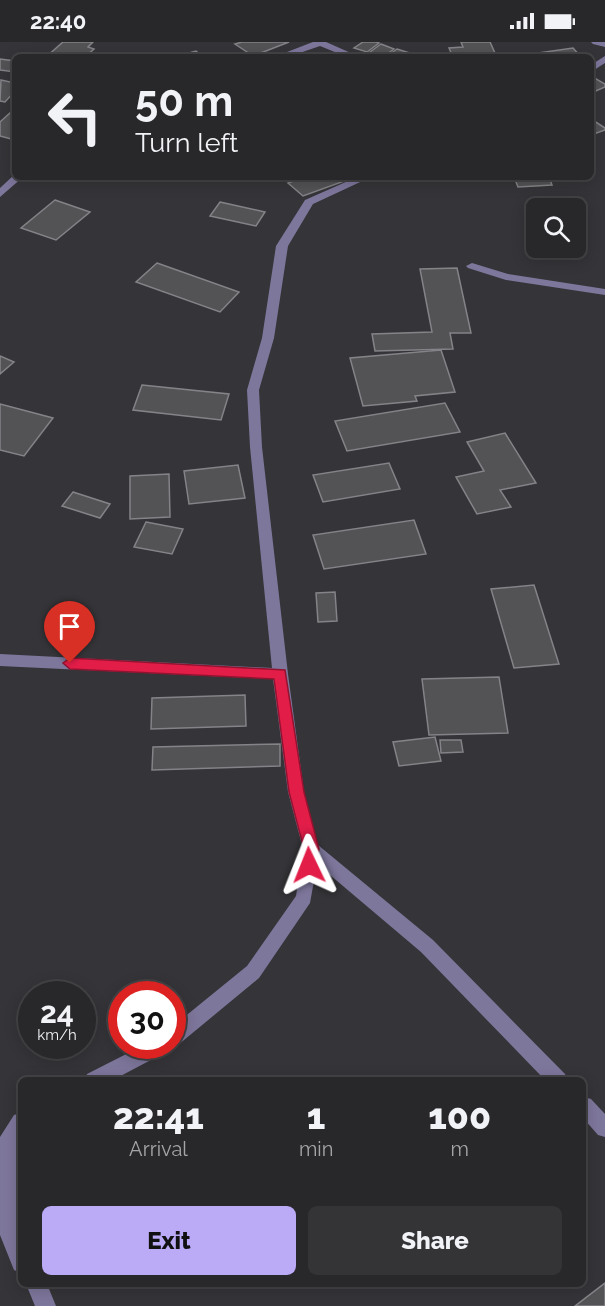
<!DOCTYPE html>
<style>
body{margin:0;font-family:Raleway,sans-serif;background:#343336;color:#f1f3f6;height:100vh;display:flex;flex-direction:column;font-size:22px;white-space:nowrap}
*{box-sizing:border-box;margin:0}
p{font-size:20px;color:#a5a5a8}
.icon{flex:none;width:33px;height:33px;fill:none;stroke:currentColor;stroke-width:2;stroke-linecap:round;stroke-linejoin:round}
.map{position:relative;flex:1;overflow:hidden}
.sheet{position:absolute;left:18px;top:1035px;width:568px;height:210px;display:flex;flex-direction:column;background:#28272a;border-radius:9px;box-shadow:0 3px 15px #0003,0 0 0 2px #444447}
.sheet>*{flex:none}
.hud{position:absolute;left:12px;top:12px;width:582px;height:126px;border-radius:9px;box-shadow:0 3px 15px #0003,0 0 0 2px #444447;background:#28272a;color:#f1f3f6;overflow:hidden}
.fabs{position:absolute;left:526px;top:156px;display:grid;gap:12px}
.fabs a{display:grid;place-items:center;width:60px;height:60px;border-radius:9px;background:#28272a;box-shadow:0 3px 15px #0003,0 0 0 2px #444447;font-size:30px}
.speed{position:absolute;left:18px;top:939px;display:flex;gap:12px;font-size:30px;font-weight:700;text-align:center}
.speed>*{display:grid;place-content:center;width:78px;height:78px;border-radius:50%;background:#28272a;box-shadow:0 3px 15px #0003,0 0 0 2px #444447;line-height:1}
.speed small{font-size:15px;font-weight:400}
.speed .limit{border:9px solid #d22;background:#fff;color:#111}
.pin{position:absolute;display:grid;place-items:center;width:51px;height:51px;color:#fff;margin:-62px -26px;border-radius:50% 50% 50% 0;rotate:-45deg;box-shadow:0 0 6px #0007}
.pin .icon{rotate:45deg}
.me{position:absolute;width:66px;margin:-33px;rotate:358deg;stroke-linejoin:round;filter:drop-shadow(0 0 4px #0008)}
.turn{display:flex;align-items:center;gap:21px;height:126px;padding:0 24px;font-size:27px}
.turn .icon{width:78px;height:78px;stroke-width:2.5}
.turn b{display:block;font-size:42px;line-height:51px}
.eta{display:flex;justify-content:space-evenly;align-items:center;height:102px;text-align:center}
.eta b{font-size:36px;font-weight:800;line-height:42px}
.primary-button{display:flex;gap:12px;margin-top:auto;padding:12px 24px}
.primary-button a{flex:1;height:69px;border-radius:9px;background:#bbaaf6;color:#111;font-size:24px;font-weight:800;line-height:69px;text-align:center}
.primary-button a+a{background:#343336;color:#f1f3f6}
.status{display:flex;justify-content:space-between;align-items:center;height:42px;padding:0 30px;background:#28272a;direction:ltr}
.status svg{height:16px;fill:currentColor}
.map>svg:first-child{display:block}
.building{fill:#535356;stroke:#848387;stroke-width:1.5}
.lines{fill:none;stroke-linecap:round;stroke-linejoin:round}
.minor{fill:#7e779c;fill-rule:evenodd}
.route{fill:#e11d48;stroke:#92132f;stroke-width:1.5}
</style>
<div class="status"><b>22:40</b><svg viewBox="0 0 49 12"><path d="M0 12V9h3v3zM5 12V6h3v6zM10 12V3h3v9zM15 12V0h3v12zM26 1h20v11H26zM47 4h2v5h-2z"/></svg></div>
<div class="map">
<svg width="605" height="1264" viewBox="0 0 605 1264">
<rect width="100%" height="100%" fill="#353438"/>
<g class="building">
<polygon points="63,0 93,0 88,5 94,7 85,15 46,15"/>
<polygon points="242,0 289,0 253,14 235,2"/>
<polygon points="363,0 376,0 379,1 367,10 354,6"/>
<polygon points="461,0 490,0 495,11 452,13 449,6 463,5"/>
<polygon points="381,2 394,7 383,15 370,10"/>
<polygon points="573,6 581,15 524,13"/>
<polygon points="397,7 416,13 413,15 386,15"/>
<polygon points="196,9 203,15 174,15"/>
<polygon points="0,17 15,19 15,30 0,28"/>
<polygon points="591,34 605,42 605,45 591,51"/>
<polygon points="1,38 15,41 15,49 5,60 0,59"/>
<polygon points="11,70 15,71 15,98 0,94 0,80"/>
<polygon points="591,77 605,86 605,88 591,93"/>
<polygon points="305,135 348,135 350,137 303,154 288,141"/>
<polygon points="514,135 549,135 552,143 518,145"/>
<polygon points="55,158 90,170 56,198 21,186"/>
<polygon points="220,160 265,170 256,184 210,174"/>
<polygon points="157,221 239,250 220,270 136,240"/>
<polygon points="457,226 471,291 450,291 453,307 375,309 372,292 432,290 420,227"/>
<polygon points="441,308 455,350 415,354 417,359 363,364 350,316"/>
<polygon points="0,314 14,320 0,332"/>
<polygon points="142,343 229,352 221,378 133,368"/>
<polygon points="445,361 460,390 347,409 335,379"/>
<polygon points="0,362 53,376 24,414 0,408"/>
<polygon points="505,391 536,441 500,448 511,465 477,472 456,435 484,429 467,400"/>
<polygon points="389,421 400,447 323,460 313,433"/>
<polygon points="238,423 245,456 189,462 184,429"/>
<polygon points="169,432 170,475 130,477 130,434"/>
<polygon points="73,450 110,462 100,476 62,464"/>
<polygon points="414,478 426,512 324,527 313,493"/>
<polygon points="146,480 183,487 172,512 134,505"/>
<polygon points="534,543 559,622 514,626 491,547"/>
<polygon points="335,550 337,579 318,580 316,551"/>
<polygon points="499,635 508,691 429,693 422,637"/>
<polygon points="245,653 246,684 151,687 152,656"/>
<polygon points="435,695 441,719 399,724 393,700"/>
<polygon points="440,698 461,698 463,710 441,711"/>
<polygon points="280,702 280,724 152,728 153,705"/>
<polygon points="605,1241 605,1264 575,1264"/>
</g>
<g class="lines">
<g class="minor">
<polygon points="313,0 326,0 360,15 347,15 320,4 288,15 274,15"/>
<polygon points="591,0 605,0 605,5 593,2"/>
<polygon points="605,14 605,21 591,30 591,23"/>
<polygon points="14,133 15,135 23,135 0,155 0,146"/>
<polygon points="357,135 371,135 313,162 288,204 274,296 259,348 262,405 288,632 304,750 318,803 433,898 565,1032 567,1038 545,1038 421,910 317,822 310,861 259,936 178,1003 169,1004 166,1010 113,1038 85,1038 87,1032 142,1004 172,1004 172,985 247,924 296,854 303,807 288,750 273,637 0,624 0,612 272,626 250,405 247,348 262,296 276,204 305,158"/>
<polygon points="472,221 508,232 605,247 605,253 506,238 468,226 466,224"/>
<polygon points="584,1055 591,1057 605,1072 605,1095 598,1093 584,1077"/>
<polygon points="21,1071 21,1137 18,1167 21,1231 14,1228 0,1193 0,1095 14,1073"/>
<polygon points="26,1242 47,1242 56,1264 35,1264"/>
</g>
</g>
<polygon class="route" points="70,616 285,628 304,750 319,807 314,828 309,830 304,828 301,823 304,807 289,750 274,637 70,627 63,621"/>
</svg>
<div class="fabs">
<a><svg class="icon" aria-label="search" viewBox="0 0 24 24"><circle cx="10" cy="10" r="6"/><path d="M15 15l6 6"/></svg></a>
</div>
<div class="speed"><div>24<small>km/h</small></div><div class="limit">30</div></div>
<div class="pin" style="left:70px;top:621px;background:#d93025"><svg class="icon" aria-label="arrive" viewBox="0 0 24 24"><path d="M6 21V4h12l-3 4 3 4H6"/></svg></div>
<svg class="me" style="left:309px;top:823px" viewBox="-20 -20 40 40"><path d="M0-17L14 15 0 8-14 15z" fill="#e11d48" stroke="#fff" stroke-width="4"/></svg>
<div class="hud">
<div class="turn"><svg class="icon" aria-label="left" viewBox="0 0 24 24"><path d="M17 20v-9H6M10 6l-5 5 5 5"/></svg><div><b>50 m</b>Turn left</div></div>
</div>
<section class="sheet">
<div class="eta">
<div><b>22:41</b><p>Arrival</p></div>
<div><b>1</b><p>min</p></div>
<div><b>100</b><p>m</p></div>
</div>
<div class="primary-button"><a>Exit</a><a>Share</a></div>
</section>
</div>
